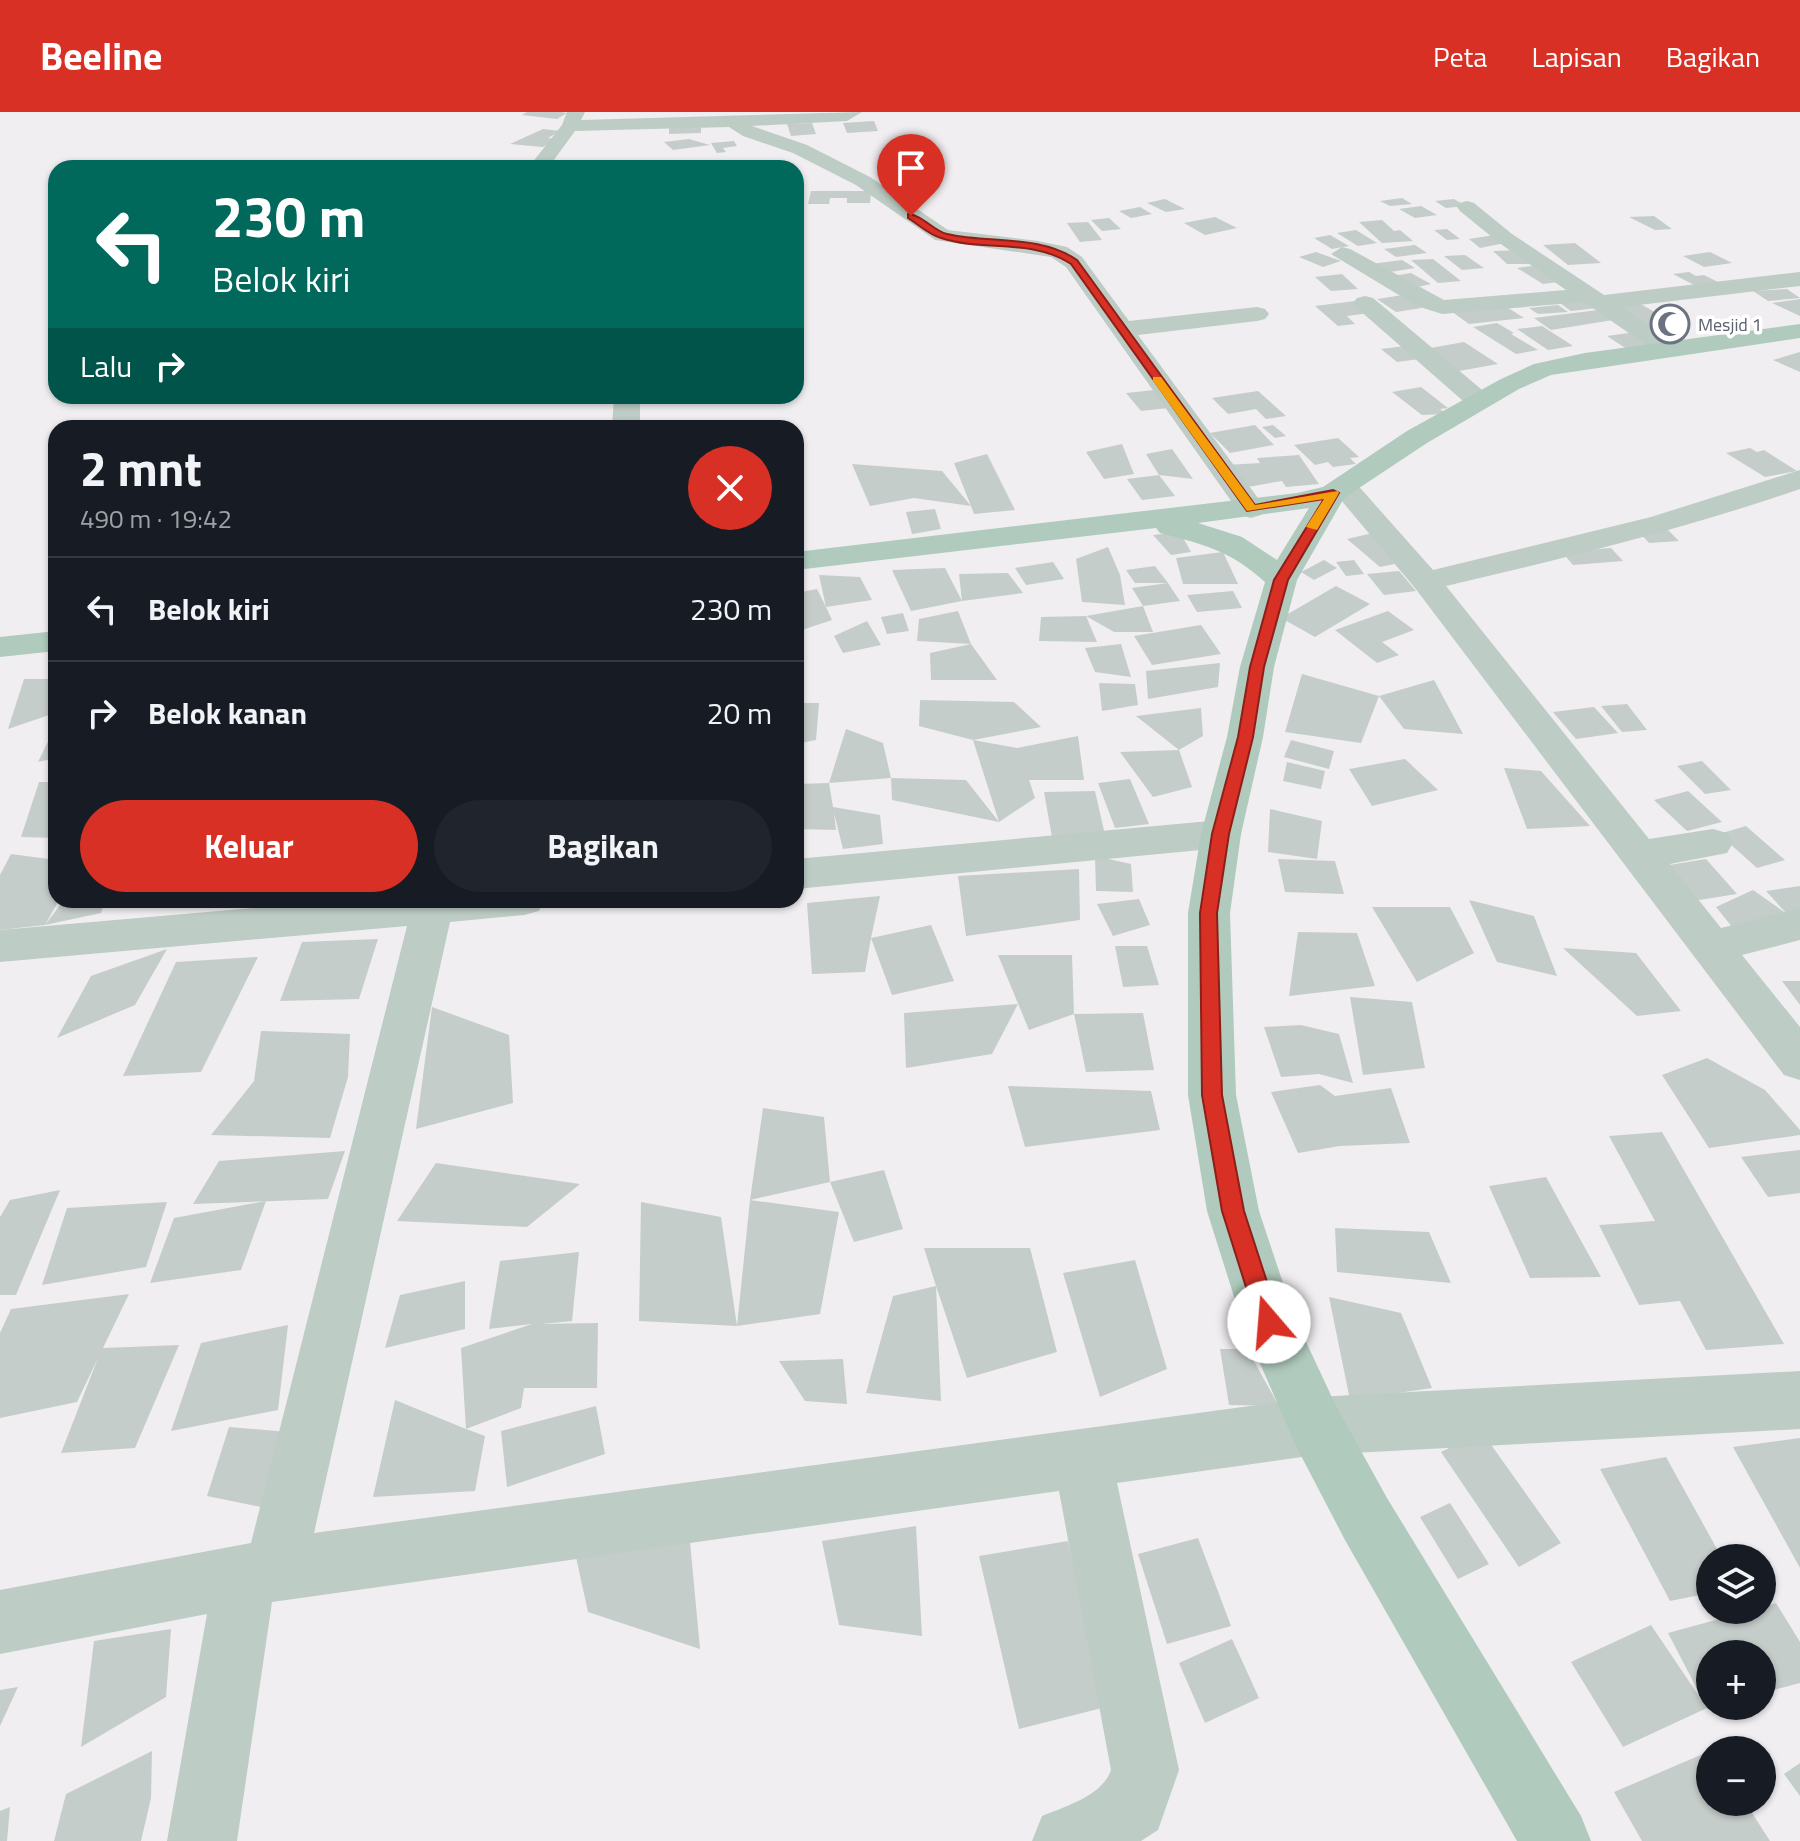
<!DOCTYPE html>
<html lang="id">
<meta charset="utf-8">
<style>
body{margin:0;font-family:"Titillium Web",sans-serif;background:#20242c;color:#f1f3f6;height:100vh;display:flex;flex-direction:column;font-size:30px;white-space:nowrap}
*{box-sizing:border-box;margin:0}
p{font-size:26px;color:#9ea1a6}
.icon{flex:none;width:44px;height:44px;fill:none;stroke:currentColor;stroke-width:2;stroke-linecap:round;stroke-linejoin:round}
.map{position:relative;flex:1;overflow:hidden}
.side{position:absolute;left:48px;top:308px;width:756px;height:488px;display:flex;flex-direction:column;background:#171b24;border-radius:24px;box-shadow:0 2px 6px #0004}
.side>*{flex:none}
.top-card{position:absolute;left:48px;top:48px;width:756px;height:244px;border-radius:24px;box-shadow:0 2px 6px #0004;background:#00695c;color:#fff;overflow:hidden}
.tools{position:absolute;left:1696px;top:1432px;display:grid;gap:16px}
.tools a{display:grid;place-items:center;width:80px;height:80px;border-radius:50%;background:#171b24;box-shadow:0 2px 6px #0004;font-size:40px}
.pin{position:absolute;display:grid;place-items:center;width:68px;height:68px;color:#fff;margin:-82px -34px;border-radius:50% 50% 50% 0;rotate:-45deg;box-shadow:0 0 8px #0007}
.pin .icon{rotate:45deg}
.me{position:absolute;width:88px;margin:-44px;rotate:342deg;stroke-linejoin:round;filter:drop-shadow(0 0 6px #0008)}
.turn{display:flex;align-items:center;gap:28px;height:168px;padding:0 32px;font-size:36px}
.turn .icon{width:104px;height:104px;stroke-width:2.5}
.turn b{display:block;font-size:56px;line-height:68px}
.then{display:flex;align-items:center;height:76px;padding:0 32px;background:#0003;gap:16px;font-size:30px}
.round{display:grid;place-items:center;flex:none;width:84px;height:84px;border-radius:42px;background:#20242c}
.overview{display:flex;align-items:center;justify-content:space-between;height:136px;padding:0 32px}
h1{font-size:48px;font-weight:700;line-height:60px}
.cta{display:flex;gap:16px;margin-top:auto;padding:16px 32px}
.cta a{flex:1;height:92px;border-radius:48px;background:#d93025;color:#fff;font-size:32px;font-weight:700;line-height:92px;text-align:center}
.cta a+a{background:#20242c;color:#f1f3f6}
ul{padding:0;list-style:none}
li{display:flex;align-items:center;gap:24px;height:104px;padding:0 32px;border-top:2px solid #363941}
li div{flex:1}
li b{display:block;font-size:30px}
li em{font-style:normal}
header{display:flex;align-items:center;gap:48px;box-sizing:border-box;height:112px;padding:0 40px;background:#d93025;color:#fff}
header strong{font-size:38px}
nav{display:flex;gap:44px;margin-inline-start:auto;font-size:28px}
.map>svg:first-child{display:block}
.building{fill:#c5cdca}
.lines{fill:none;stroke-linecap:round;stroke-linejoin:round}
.minor{fill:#bdccc4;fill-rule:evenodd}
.major{fill:#b0cabd;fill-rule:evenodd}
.route{fill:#d93025;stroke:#8d1f18;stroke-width:2}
.slow{fill:#f59e0b}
.labels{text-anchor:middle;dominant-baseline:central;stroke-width:7;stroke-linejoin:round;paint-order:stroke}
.far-worship-label{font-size:18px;fill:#5b616d;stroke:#fff;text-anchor:start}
</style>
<header>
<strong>Beeline</strong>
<nav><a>Peta</a><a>Lapisan</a><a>Bagikan</a></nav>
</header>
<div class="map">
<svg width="1800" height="1729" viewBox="0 0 1800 1729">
<rect width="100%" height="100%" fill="#f0eef0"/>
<g class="building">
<polygon points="527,0 562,0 567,1 557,7 522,3"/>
<polygon points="874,9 878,19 847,21 843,11"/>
<polygon points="812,11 816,22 791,24 787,12"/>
<polygon points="701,13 701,21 669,22 669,14"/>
<polygon points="543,17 560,19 548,26 557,27 543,35 510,32"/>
<polygon points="689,27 710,33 673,38 664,30"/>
<polygon points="734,29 737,34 723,36 726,40 717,41 711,31"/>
<polygon points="905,32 918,44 931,42 941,50 900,55 885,42 896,41 889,34"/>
<polygon points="811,79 871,79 870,91 847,91 847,86 830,86 829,92 808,92"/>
<polygon points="1402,86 1412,92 1390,94 1380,89"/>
<polygon points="1165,87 1185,97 1166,100 1147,91"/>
<polygon points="1454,87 1466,94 1446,96 1435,89"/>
<polygon points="1421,94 1437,103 1415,106 1399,97"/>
<polygon points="1140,95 1152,102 1131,106 1119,99"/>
<polygon points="1654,104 1672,117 1655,118 1629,105"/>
<polygon points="1215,105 1237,116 1205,123 1184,111"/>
<polygon points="1109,106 1121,117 1102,119 1091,108"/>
<polygon points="1382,108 1394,119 1400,118 1413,129 1382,131 1359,110"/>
<polygon points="1088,110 1102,128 1080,130 1067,111"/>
<polygon points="1447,117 1460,127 1447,128 1434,118"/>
<polygon points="1356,118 1377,131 1358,134 1337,121"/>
<polygon points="1330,123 1349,134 1332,137 1314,126"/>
<polygon points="1494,123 1505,131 1480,136 1469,127"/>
<polygon points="1575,131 1601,151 1568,153 1543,133"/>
<polygon points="1415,133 1427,141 1396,145 1384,137"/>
<polygon points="1523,138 1537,152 1507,152 1493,139"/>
<polygon points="1316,140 1341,149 1323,155 1299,145"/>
<polygon points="1710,140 1732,151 1704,155 1683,144"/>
<polygon points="1465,143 1484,156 1462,158 1444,144"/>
<polygon points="1433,147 1461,169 1438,171 1411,148"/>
<polygon points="1402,148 1415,156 1384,161 1371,152"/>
<polygon points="1540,153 1566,169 1543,172 1517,156"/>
<polygon points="1689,160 1696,164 1704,163 1720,171 1696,174 1673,162"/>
<polygon points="1411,161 1431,172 1413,176 1393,164"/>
<polygon points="1342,162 1358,177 1331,179 1315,165"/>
<polygon points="1787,177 1800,186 1768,189 1753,179"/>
<polygon points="1403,183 1422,196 1396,200 1377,187"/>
<polygon points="1582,186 1597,196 1571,199 1557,189"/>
<polygon points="1800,187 1800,204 1772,191"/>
<polygon points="1355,189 1370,201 1347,204 1355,212 1338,214 1315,194"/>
<polygon points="1639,191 1658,202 1669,201 1688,213 1678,214 1688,220 1667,222 1654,220 1613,194"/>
<polygon points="1502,192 1524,206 1469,212 1451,199"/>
<polygon points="1558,193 1568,200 1538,202 1529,196"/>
<polygon points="1598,198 1613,208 1551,218 1534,206"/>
<polygon points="1497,211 1514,221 1511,222 1538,238 1516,242 1473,215"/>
<polygon points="1542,214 1567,230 1573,234 1548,238 1517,217"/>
<polygon points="1636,220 1658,235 1630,239 1607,224"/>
<polygon points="1464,230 1498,252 1459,259 1425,237"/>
<polygon points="1405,234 1420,247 1397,250 1381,237"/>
<polygon points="1800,240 1800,260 1773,248"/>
<polygon points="1421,275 1448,296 1440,297 1447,302 1422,303 1392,280"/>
<polygon points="1154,278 1169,296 1141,299 1126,281"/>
<polygon points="1258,279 1286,304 1266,307 1256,297 1228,302 1212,286"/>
<polygon points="1255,313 1274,333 1230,341 1210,321"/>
<polygon points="1273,313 1286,324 1275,326 1262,315"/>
<polygon points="1338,326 1359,345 1350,346 1356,352 1333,355 1328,350 1315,353 1294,333"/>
<polygon points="1122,332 1134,362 1104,367 1086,340"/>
<polygon points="1750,336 1757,340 1764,338 1797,359 1765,365 1726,341"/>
<polygon points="1172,337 1193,367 1159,363 1175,384 1142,388 1127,367 1159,363 1146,342"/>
<polygon points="987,342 1015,398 974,402 971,394 914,386 870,394 852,352 942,359 971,394 954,351"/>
<polygon points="1299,343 1319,372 1286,375 1282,369 1242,376 1227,353 1260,351 1257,346"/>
<polygon points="935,397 941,417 912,422 906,400"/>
<polygon points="1668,418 1679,429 1649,431 1639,420"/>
<polygon points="1180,420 1191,440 1171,443 1153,423"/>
<polygon points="1373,421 1404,450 1380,455 1347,427"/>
<polygon points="1108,435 1120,463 1125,493 1082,490 1076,447"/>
<polygon points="1611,436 1623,449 1573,453 1562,440"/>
<polygon points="1223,440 1238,472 1183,472 1176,446"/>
<polygon points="1324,448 1337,456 1314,468 1301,460"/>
<polygon points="1354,448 1364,462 1346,464 1336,450"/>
<polygon points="1053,450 1064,467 1026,473 1015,456"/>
<polygon points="1155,454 1168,471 1180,489 1143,494 1132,476 1168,471 1135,471 1126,458"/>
<polygon points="945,456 962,489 911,499 892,458"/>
<polygon points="1399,459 1416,479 1384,483 1367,462"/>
<polygon points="1008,461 1023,481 962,489 959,462"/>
<polygon points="819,463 860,465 872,488 826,495 832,508 796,520 796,481 817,477 826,495"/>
<polygon points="1336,474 1370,492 1315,525 1281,506"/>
<polygon points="1233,479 1242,496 1197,500 1187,483"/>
<polygon points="1143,494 1153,520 1114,520 1086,504"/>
<polygon points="958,499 971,532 997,568 931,568 930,541 971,532 917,529 919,507"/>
<polygon points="1388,499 1414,518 1382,530 1399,543 1377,551 1335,518"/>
<polygon points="903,501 909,519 887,522 881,505"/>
<polygon points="1086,504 1097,530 1039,529 1041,505"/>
<polygon points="867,509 881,533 843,541 834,524"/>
<polygon points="1201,513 1221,542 1152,553 1134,524"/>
<polygon points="1121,532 1131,565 1095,560 1085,536"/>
<polygon points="1220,551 1218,575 1148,587 1146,559"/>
<polygon points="1302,562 1379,584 1434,568 1463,622 1404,617 1379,584 1361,631 1285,620"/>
<polygon points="24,567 56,567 56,598 55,601 8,617"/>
<polygon points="1099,571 1135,572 1138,593 1102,599"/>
<polygon points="920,588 1014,590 1041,615 973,628 919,614"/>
<polygon points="796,591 819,591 816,628 796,632"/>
<polygon points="1627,592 1647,618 1622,620 1601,594"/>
<polygon points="1594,595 1618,621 1576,627 1553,600"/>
<polygon points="1201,596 1203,624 1179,638 1136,604"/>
<polygon points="56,613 56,646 38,650"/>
<polygon points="846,617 883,631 891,666 966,668 999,710 892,688 891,666 829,671 833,695 880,703 883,732 843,737 834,701 836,718 796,717 796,672 829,671"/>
<polygon points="1078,624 1084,668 1029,668 1035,686 999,710 973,628 1017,636"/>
<polygon points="1291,628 1334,639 1329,657 1284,645"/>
<polygon points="1179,638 1192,675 1153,685 1120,640"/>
<polygon points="1405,647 1438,678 1372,694 1349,657"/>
<polygon points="1702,649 1731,678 1705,682 1677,654"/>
<polygon points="1287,650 1325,659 1321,677 1283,669"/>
<polygon points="1504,656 1541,659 1590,714 1527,717"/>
<polygon points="1130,667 1149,712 1115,716 1098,671"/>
<polygon points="39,670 56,670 56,726 21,725"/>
<polygon points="1095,679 1105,723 1052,725 1044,680"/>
<polygon points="1688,679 1722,710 1687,719 1654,688"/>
<polygon points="1270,697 1322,709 1317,747 1268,740"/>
<polygon points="1746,714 1785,748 1757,756 1719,722"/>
<polygon points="11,742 56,748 56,788 59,788 45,813 0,818 0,763"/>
<polygon points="1095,744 1131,752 1133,780 1096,779"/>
<polygon points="1278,747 1335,749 1344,782 1285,780"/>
<polygon points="1706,747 1737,782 1693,789 1663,754"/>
<polygon points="1079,757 1080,808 966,824 958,764"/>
<polygon points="1800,774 1800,800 1787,802 1766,779"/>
<polygon points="1753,778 1787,802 1741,826 1716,795"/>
<polygon points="880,784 871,826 931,813 954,869 892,883 871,826 865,860 812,862 807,791"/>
<polygon points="1139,787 1150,813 1113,824 1097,792"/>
<polygon points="64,788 105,788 101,801 45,813"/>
<polygon points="122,788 172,788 172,790 119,794"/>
<polygon points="1469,788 1534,804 1557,864 1497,850"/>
<polygon points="1372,795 1450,795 1474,841 1417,870"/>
<polygon points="1298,820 1357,821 1375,874 1289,884"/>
<polygon points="378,827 359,887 280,889 302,830"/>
<polygon points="1115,834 1147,834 1159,873 1123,875"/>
<polygon points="1563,836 1636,841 1681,899 1637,904"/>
<polygon points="167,837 135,893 57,926 91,864"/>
<polygon points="998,843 1072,843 1074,902 1029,918"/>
<polygon points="258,845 201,960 123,964 176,850"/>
<polygon points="1782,869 1800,869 1800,893"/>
<polygon points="1350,885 1412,890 1425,956 1363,963"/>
<polygon points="1018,892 992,942 906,956 904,901"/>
<polygon points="432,895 509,923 513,991 416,1017"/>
<polygon points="1143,901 1154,958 1086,960 1074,902"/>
<polygon points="1301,913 1339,922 1353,971 1319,962 1281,965 1264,915"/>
<polygon points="261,919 350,922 348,965 330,1026 211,1023 254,969"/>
<polygon points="1707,946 1765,978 1800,1018 1800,1023 1709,1036 1662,963"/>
<polygon points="1320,973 1335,984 1391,976 1410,1031 1340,1034 1298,1041 1271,980"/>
<polygon points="1008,974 1151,979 1160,1018 1025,1035"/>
<polygon points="763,996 824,1005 830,1070 884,1058 903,1117 854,1130 830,1070 750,1088"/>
<polygon points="1662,1020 1784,1232 1706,1238 1680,1189 1639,1193 1599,1113 1655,1109 1609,1024"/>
<polygon points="1800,1038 1800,1081 1768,1085 1741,1045"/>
<polygon points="345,1039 328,1087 193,1092 219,1049"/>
<polygon points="436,1051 580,1072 527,1115 397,1109"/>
<polygon points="1546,1065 1601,1165 1530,1166 1489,1074"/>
<polygon points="60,1078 16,1183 0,1183 0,1105 10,1088"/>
<polygon points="750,1088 839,1100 820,1202 737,1214"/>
<polygon points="266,1089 241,1158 150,1171 174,1106"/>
<polygon points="167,1090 146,1155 42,1173 67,1096"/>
<polygon points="641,1090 721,1105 737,1214 639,1209"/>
<polygon points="1335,1116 1429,1120 1451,1171 1337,1160"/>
<polygon points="924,1136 1030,1136 1057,1240 967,1266 936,1174 941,1289 866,1281 893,1184 936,1174"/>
<polygon points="579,1140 572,1209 541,1212 598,1211 597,1276 524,1276 521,1296 466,1317 485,1324 475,1379 373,1385 395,1288 466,1317 461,1236 532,1212 489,1217 500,1149"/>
<polygon points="1135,1148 1167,1257 1100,1285 1063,1161"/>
<polygon points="465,1169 465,1217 385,1236 400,1183"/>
<polygon points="129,1182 103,1236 179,1233 135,1336 61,1341 98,1246 77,1290 0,1306 0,1221 11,1197"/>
<polygon points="1329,1185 1401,1201 1432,1276 1350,1288"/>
<polygon points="288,1213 278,1298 171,1319 201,1231"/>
<polygon points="1220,1237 1247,1237 1279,1294 1229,1293"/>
<polygon points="843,1247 847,1292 805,1289 779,1249"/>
<polygon points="596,1294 605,1342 507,1375 501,1319"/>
<polygon points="229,1315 288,1320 266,1396 207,1384"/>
<polygon points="1482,1320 1561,1431 1519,1455 1441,1340"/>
<polygon points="1800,1326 1800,1456 1733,1335"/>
<polygon points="1666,1345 1722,1446 1710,1446 1710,1481 1670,1489 1600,1357"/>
<polygon points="1450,1391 1489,1452 1458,1467 1420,1405"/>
<polygon points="916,1414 922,1524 839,1513 822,1429"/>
<polygon points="689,1419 700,1537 588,1500 576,1445"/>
<polygon points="1198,1426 1231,1514 1167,1532 1138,1442"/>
<polygon points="1068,1429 1106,1595 1019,1617 979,1444"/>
<polygon points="1776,1491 1800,1530 1800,1571 1762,1581 1762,1542 1710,1542 1710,1595 1707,1596 1668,1521 1752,1498 1762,1498 1762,1495"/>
<polygon points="1651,1513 1707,1596 1623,1635 1571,1550"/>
<polygon points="171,1517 166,1585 81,1635 94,1529"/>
<polygon points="1232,1527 1259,1586 1205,1611 1179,1551"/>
<polygon points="18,1575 0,1614 0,1578"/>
<polygon points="152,1639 151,1686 141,1729 54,1729 66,1682"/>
<polygon points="1710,1639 1710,1690 1745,1690 1770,1729 1642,1729 1614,1680"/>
<polygon points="1800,1651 1800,1684 1784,1662"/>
<polygon points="10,1695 7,1729 0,1729 0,1699"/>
</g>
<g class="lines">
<g class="minor">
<polygon points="567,0 585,0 581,8 862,0 847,9 752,14 807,33 870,65 948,118 1038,129 1067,135 1082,145 1129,209 1257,195 1265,197 1269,202 1265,207 1257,209 1138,223 1266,397 1261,403 1251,406 1241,403 1066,155 1051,145 935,128 856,73 793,41 743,24 729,15 575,19 548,56 528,56 562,13"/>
<polygon points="1467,89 1474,91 1512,122 1604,183 1800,160 1800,174 1622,195 1677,232 1680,237 1677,242 1659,242 1584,190 1442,202 1417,194 1331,142 1342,135 1350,137 1444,188 1566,178 1498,130 1460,99 1457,95 1460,91"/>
<polygon points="1365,184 1373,186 1488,283 1492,289 1488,295 1470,295 1357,196 1353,191 1357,186"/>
<polygon points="614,284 640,284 640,316 612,316"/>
<path d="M1800,358V377C1684,417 1566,446 1446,474L1649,727L1713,717L1727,721L1733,731L1727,741L1670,752L1721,816L1800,796V828L1742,843L1800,915V968L1784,963L1415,476L1330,375L1334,369L1344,366L1354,369L1433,458L1651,405Z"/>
<polygon points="1221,708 1235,712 1241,722 1235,732 1221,736 796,777 796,747"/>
<path d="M345,788H545L539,799L524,803L450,810L314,1421L1316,1285L1800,1259V1317L1316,1343L1117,1371L1179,1658L1158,1718L1141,1729H1032L1042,1704C1066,1694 1102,1684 1111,1658L1059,1379L272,1490L237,1729H167L207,1502L0,1542V1478L251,1431L407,814L0,850V818Z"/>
</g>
<g class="major">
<path d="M1800,212V226L1551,263L1519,277L1427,331L1344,386L1297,468L1274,555L1263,625L1241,722L1230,801L1236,983L1259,1099L1294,1204L1336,1294L1387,1386L1581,1704L1591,1729H1517L1345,1428L1296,1334L1242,1210L1207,1099L1188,983V801L1201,722L1227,625L1240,555L1265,470C1231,439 1203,432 1160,421L1156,416L796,458V440L1297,381L1323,375L1407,319L1501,267L1534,252L1585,241ZM1309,396L1277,448L1242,425L1198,411Z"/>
<polygon points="56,519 56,539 0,545 0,525"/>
</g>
</g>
<path class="route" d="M908,102C923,103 933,119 947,122C990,132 1039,122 1077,148L1255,393L1333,378L1339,381L1288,468L1264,555L1253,625L1229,722L1217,801L1222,983L1244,1099L1280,1210L1277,1218L1269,1221L1261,1218L1257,1210L1222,1099L1202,983L1200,801L1212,722L1238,625L1250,555L1274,468L1324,387L1247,399L1071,152C1032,126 983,140 941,126C929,123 918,112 908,106Z"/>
<polygon class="slow" points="1153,265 1161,265 1255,393 1338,379 1339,381 1317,418 1306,415 1324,387 1247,399 1153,269"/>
<defs>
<symbol id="mosque-ring" viewBox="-11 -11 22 22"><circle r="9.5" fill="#fff" stroke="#6b7280" stroke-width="1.5"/><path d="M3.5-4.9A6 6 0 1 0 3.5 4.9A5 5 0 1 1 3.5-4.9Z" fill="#6b7280"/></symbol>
</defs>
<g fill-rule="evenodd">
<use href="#mosque-ring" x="1648" y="190" width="44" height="44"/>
</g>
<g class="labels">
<g class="far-worship-label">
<text x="1698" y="212">Mesjid 1</text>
</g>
</g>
</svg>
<div class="tools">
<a><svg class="icon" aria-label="layers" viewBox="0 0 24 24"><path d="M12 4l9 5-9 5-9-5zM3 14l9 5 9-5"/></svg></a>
<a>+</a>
<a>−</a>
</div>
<div class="pin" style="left:911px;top:104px;background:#d93025"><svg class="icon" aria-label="arrive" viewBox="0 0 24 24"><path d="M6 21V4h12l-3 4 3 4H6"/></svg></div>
<svg class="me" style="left:1269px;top:1210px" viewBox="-20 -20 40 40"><circle r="19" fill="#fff"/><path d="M0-13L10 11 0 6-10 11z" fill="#d93025"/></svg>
<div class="top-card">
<div class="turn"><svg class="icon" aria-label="left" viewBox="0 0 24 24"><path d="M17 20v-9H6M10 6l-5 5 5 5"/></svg><div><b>230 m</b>Belok kiri</div></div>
<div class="then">Lalu<svg class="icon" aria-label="right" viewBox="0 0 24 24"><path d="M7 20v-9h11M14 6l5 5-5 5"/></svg></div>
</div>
<section class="side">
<div class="overview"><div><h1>2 mnt</h1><p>490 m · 19:42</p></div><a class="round" style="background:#d93025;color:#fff"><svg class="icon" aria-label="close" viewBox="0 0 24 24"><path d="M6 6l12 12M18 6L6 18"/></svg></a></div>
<ul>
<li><svg class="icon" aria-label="left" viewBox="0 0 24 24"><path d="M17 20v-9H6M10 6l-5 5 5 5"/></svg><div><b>Belok kiri</b></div><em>230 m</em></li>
<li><svg class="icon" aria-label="right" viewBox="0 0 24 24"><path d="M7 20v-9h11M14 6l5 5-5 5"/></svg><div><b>Belok kanan</b></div><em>20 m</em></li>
</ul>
<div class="cta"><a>Keluar</a><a>Bagikan</a></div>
</section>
</div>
